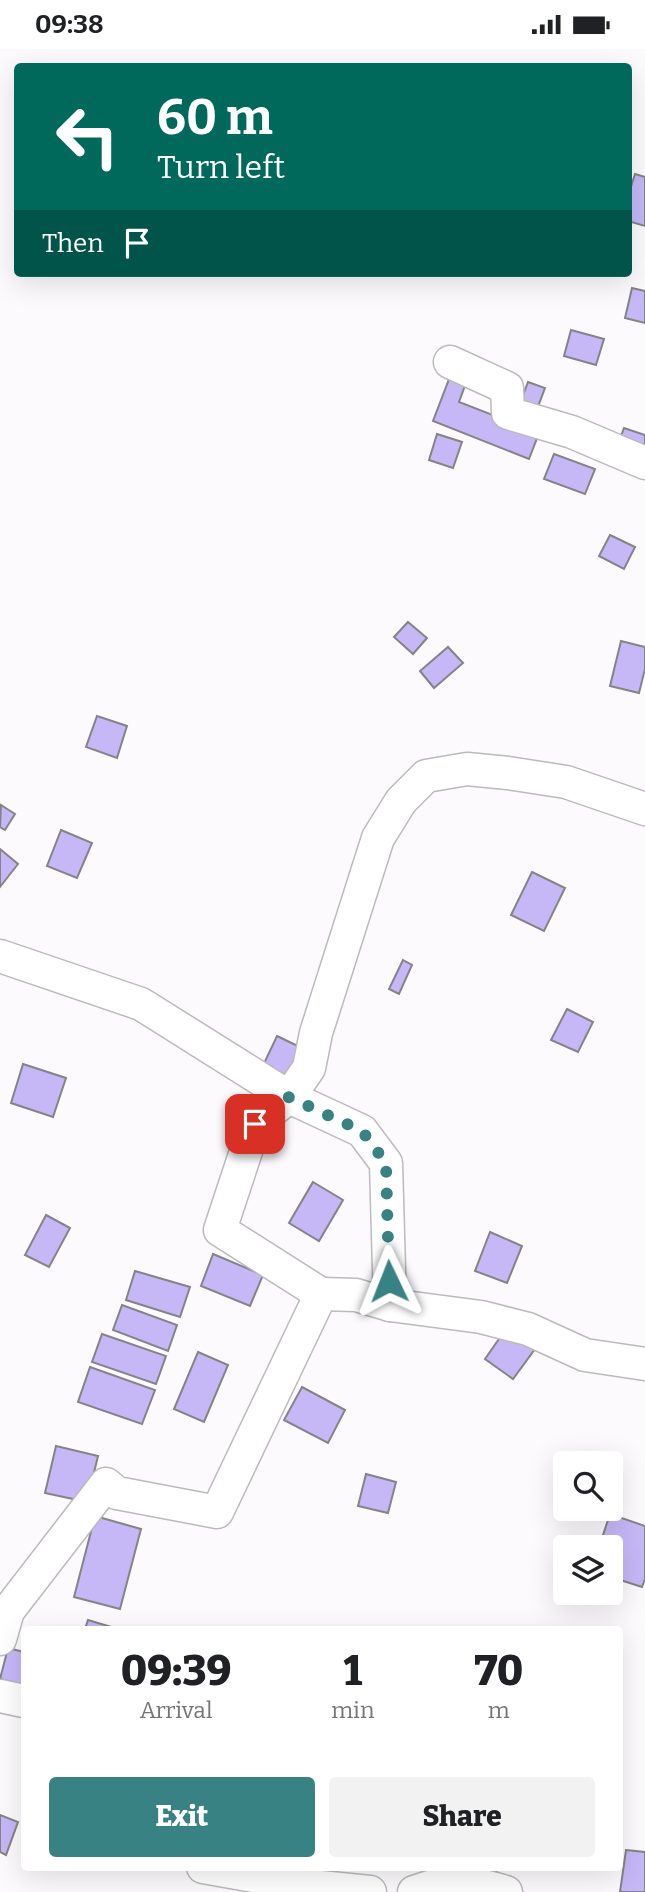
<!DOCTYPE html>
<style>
body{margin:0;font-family:Bitter,serif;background:#f2f2f2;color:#202124;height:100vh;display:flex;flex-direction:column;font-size:26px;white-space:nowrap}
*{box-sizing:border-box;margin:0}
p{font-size:23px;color:#757577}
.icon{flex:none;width:38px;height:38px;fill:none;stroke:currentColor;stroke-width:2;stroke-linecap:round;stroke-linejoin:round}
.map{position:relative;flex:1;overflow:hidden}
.side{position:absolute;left:21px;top:1577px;width:602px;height:245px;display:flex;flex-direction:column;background:#fff;border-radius:7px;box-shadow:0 7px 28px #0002}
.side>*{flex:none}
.top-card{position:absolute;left:14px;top:14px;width:618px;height:214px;border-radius:7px;box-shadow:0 7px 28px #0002;background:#00695c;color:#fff;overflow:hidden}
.tools{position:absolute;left:553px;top:1402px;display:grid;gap:14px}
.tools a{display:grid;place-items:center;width:70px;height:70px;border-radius:7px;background:#fff;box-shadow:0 7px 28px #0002;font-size:35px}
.pin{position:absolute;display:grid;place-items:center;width:60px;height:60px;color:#fff;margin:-30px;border-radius:14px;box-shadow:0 4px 10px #0006}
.me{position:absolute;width:77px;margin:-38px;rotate:358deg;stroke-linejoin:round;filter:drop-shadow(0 0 5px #0008)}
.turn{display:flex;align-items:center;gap:24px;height:147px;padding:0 28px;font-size:32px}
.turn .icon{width:91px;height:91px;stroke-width:2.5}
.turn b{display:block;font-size:49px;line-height:60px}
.then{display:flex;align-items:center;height:66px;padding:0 28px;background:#0003;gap:14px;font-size:26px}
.eta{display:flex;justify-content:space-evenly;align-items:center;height:119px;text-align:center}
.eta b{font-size:42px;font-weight:800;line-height:49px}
.action{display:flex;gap:14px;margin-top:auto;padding:14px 28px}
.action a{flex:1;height:80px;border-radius:7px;background:#398283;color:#fff;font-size:28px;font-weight:800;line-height:80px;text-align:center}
.action a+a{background:#f2f2f2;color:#202124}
.status{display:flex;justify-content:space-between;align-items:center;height:49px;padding:0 35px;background:#fff;direction:ltr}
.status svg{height:19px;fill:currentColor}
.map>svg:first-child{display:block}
.building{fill:#c6b7f7;stroke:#848487;stroke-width:2}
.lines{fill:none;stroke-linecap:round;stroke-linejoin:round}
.street-casing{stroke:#bcbabc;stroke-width:35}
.street{stroke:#fff;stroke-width:32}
.route{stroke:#398283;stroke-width:12;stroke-dasharray:0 21.6}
</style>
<div class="status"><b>09:38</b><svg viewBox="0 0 49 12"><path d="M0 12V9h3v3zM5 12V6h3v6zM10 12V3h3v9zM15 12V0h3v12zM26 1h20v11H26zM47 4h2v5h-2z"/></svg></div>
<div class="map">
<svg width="645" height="1843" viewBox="0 0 645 1843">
<rect width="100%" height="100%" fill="#fcfafd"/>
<g class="building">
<polygon points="635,125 645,128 645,177 628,172 628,147"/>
<polygon points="632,239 645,242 645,274 625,269"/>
<polygon points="571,281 604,290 596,316 564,307"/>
<polygon points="451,325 467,331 459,353 539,384 529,410 433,372"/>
<polygon points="528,333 545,339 534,368 517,362"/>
<polygon points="624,379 645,386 645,394 640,407 617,398"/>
<polygon points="437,385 462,393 453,419 429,411"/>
<polygon points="554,405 595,420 585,445 544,430"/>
<polygon points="610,486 635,498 624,520 599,507"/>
<polygon points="408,573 427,589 413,605 394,588"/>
<polygon points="621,592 645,598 645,620 639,644 610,637"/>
<polygon points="448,598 463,614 434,639 420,622"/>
<polygon points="97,667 127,677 117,709 86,698"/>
<polygon points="1,756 15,765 5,781 0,778"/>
<polygon points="61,781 92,794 77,829 47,817"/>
<polygon points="0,800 18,815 0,838"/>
<polygon points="532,823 565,839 544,882 511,866"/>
<polygon points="403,911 412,916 399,945 389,940"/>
<polygon points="567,960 593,973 578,1003 551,991"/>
<polygon points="277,987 302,999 283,1036 259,1025"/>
<polygon points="23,1015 66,1029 53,1068 11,1054"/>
<polygon points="313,1133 343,1151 319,1192 289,1174"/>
<polygon points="46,1166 70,1179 49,1218 25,1206"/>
<polygon points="490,1183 522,1197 507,1234 475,1222"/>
<polygon points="213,1205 263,1226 250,1257 201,1237"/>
<polygon points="135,1222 190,1238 180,1268 126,1251"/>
<polygon points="122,1256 177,1276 168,1302 113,1281"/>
<polygon points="506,1280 535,1300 513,1330 485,1310"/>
<polygon points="102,1285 166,1307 156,1335 92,1313"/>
<polygon points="198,1303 228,1316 204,1373 174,1360"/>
<polygon points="90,1318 155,1341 142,1375 78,1353"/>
<polygon points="302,1338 345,1361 328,1394 284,1371"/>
<polygon points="56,1397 98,1407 87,1453 45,1444"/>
<polygon points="366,1425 396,1433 388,1464 358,1457"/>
<polygon points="610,1465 645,1477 645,1530 642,1538 611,1528 617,1505 611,1503 611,1498 599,1498"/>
<polygon points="95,1467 141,1480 120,1560 74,1548"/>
<polygon points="88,1571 118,1580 85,1580"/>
<polygon points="8,1599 24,1603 24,1636 0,1630"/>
<polygon points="0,1766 18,1773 6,1806 0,1803"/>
<polygon points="626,1801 645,1803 645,1843 620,1843"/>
<polygon points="479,1818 497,1818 496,1827 478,1825"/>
</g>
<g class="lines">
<defs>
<g id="street">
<polyline points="450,313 507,339 508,364 572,383 645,414"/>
<polyline points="0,907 141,955 289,1048 255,1075 220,1181 321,1245 217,1463 117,1444 106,1435 8,1562 0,1590"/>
<polyline points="321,1245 356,1246 390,1256 386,1114 362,1082 289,1048 309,1019 316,984 378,789 401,752 426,727 467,720 508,724 566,733 645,760"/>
<polyline points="390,1256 481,1268 528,1280 585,1306 645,1315"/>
<polyline points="0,1647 24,1652"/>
<polyline points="203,1818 310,1837 370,1843"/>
<path d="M414,1843C453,1829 466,1831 506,1843"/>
</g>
</defs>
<use href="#street" class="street-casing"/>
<use href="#street" class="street"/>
</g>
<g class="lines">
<polyline class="route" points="255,1075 289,1048 362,1082 386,1114 389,1232"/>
</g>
</svg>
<div class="tools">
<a><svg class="icon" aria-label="search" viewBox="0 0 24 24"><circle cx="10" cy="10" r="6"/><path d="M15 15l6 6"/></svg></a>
<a><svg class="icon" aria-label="layers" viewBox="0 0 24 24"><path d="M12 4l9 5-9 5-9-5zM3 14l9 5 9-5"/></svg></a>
</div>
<div class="pin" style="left:255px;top:1075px;background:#d93025"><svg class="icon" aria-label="arrive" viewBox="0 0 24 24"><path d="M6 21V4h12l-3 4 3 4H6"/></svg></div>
<svg class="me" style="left:389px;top:1232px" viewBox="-20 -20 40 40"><path d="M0-17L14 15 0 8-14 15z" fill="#398283" stroke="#fff" stroke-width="4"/></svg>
<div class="top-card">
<div class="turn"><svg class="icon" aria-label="left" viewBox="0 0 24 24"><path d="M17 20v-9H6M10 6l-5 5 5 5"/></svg><div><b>60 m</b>Turn left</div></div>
<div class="then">Then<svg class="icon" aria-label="arrive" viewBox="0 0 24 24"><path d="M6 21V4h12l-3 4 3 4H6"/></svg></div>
</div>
<section class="side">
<div class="eta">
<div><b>09:39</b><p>Arrival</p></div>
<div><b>1</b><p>min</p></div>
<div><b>70</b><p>m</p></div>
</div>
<div class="action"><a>Exit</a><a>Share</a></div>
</section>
</div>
